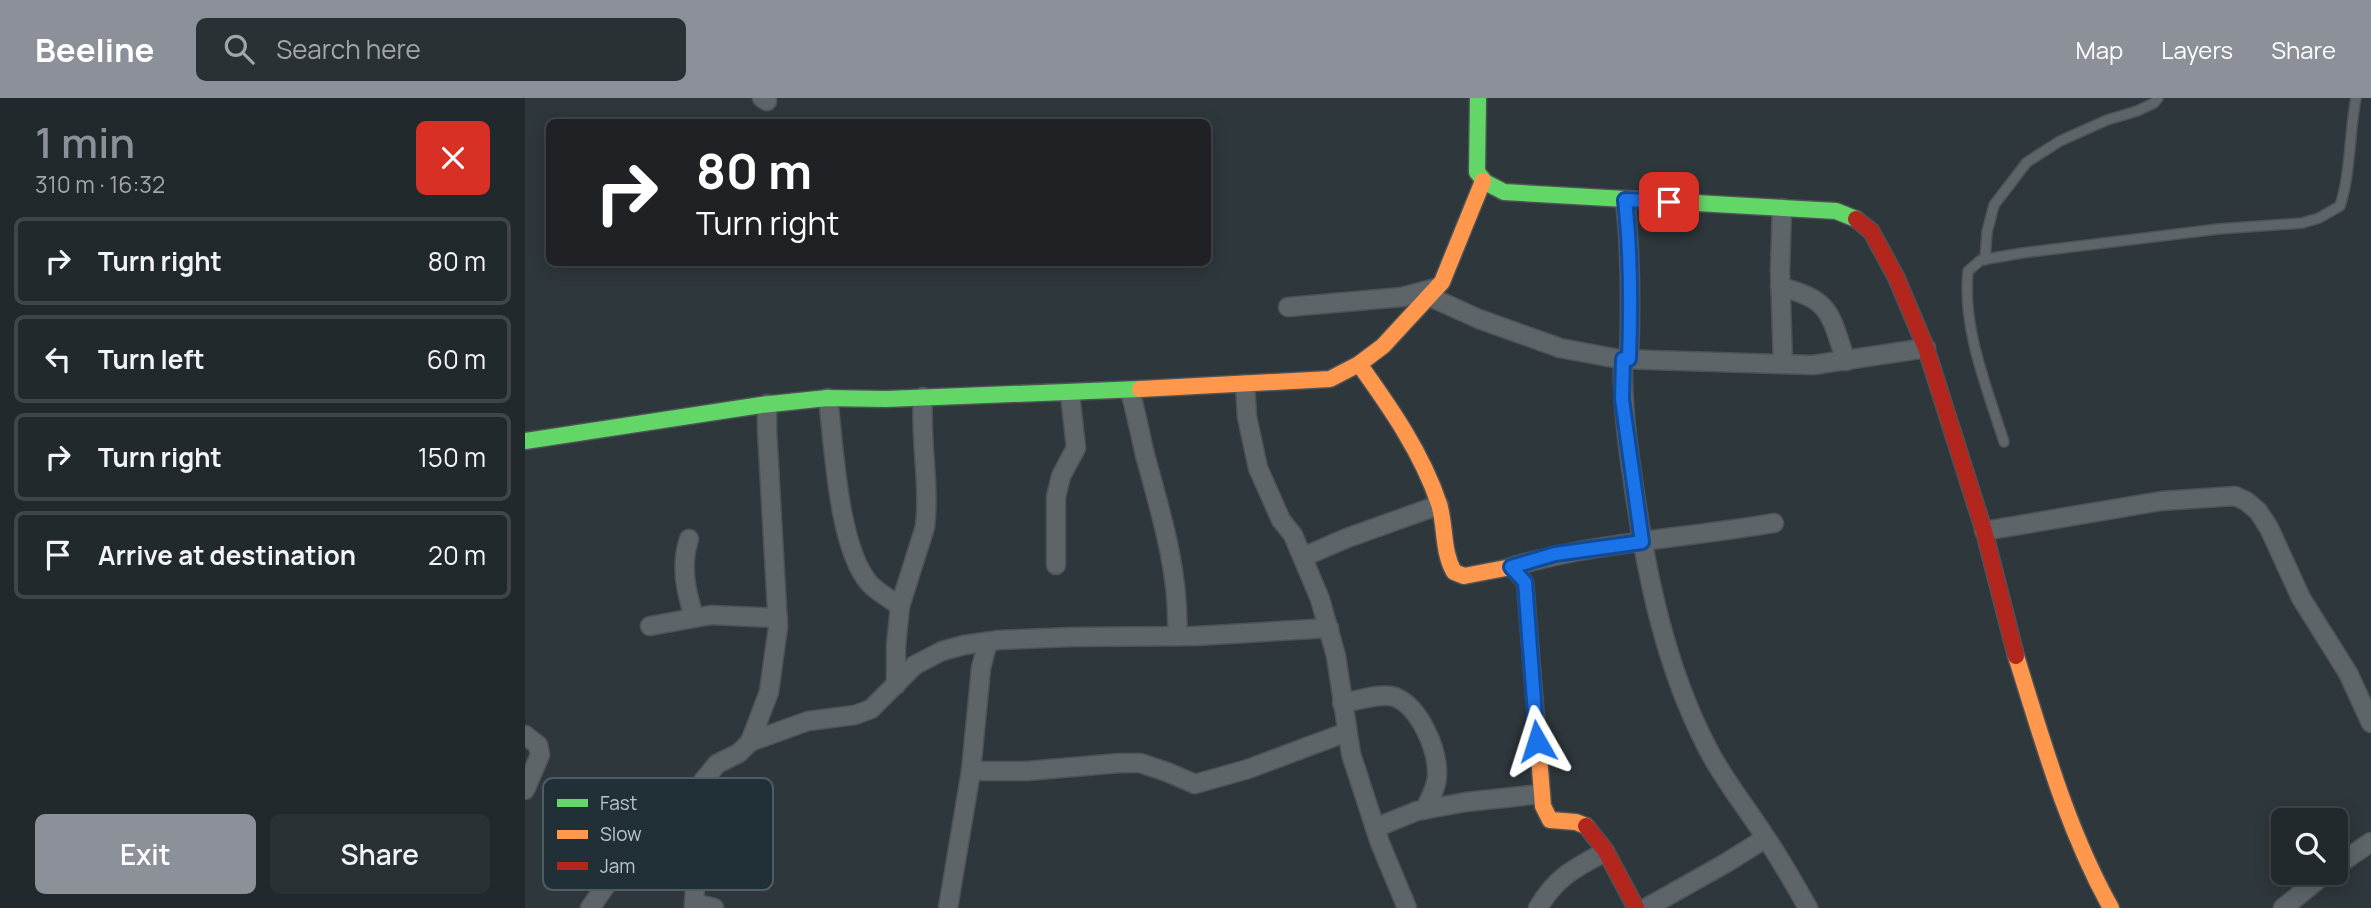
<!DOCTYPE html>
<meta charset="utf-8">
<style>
body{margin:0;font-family:Manrope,sans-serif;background:#2a3134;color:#f1f3f6;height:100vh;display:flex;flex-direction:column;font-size:26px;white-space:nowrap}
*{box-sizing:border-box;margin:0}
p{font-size:23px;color:#a2a6a9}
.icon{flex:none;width:38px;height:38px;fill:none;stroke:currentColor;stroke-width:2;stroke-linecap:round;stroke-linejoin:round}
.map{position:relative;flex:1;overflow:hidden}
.side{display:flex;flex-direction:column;background:#22292c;width:525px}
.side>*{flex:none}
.hud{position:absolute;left:21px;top:21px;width:665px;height:147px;border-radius:10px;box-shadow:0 4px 18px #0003,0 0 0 2px #3f4548;background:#202124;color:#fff;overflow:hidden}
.fabs{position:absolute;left:1746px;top:710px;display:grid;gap:14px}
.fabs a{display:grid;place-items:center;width:77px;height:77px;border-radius:10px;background:#22292c;box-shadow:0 4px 18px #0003,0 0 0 2px #3f4548;font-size:35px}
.pin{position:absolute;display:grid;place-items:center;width:60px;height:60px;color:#fff;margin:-30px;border-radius:14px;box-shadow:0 4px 10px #0006}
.me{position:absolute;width:77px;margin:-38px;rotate:354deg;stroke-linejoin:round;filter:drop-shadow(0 0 5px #0008)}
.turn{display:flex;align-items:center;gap:24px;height:147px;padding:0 35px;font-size:32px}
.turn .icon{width:91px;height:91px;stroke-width:2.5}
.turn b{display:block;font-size:49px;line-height:60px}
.round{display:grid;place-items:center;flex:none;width:74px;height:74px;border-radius:10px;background:#2a3134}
.overview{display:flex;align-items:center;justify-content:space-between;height:119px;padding:0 35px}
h1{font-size:42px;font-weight:600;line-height:52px;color:#8c9099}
.button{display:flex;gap:14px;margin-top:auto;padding:14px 35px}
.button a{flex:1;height:80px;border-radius:10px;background:#8c9099;color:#fff;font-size:28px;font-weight:600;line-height:80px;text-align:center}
.button a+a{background:#2a3134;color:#f1f3f6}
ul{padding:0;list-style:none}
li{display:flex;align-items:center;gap:21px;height:88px;margin:0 14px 10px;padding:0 21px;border:4px solid #3f4548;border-radius:10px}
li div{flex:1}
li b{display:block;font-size:26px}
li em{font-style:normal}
header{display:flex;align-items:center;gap:42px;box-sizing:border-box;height:98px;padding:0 35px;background:#8c9099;color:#fff}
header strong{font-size:33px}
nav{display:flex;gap:38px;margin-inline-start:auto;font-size:24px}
.search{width:490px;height:63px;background:#2a3134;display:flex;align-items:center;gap:18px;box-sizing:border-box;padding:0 24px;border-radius:10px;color:#a2a6a9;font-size:26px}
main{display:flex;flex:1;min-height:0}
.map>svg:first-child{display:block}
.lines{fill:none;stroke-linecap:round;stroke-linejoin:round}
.lane-casing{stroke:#4c5256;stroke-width:12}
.street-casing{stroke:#4c5256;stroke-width:21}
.fast-casing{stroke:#4c5256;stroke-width:19}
.slow-casing{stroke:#4c5256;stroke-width:19}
.jam-casing{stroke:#4c5256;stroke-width:19}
.lane{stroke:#5e6569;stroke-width:9}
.street{stroke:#5e6569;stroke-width:18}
.fast{stroke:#63d668;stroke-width:16}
.slow{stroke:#ff974d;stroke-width:16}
.jam{stroke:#b3261e;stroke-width:16}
.route-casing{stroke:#114b97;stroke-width:18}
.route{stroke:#1a73e8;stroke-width:12}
.key{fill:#203036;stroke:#4e5d63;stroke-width:2}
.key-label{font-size:19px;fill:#b9c5cb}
</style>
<header>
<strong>Beeline</strong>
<div class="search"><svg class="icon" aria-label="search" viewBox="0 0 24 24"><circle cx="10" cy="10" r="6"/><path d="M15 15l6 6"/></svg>Search here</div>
<nav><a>Map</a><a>Layers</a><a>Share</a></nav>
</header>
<main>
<section class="side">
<div class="overview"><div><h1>1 min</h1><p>310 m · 16:32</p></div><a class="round" style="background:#d93025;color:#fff"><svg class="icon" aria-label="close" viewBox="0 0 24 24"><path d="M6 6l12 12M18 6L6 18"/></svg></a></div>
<ul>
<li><svg class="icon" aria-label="right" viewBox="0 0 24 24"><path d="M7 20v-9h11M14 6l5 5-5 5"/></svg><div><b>Turn right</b></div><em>80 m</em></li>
<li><svg class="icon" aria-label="left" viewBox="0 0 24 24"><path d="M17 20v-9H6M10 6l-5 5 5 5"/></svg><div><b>Turn left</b></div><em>60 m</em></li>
<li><svg class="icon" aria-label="right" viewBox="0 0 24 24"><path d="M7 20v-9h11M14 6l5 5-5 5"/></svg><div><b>Turn right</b></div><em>150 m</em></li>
<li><svg class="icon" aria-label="arrive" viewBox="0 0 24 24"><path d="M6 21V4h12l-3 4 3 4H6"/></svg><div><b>Arrive at destination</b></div><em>20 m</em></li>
</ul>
<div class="button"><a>Exit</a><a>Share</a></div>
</section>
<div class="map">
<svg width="1846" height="810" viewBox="0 0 1846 810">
<rect width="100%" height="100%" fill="#2e373b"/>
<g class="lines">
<defs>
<g id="lane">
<polyline points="1460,162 1462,134 1469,107 1502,64 1535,43 1582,22 1612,13 1629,5 1633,0"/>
<path d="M1479,344C1462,290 1437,230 1443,173L1456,162L1497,155L1693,131L1777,125L1794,120L1815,108C1826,74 1824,36 1831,0"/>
</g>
<g id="street">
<polyline points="237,0 242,3"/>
<path d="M1100,102C1106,155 1106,207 1104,261"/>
<polyline points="1257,110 1255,173 1258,266"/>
<path d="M1255,189C1307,201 1305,217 1321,263"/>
<polyline points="903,198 954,221 1035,250 1094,261 1288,267 1401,250"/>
<polyline points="763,209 877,199 911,190"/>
<path d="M1098,261C1097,303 1102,342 1108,383C1121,475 1140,570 1184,653C1199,682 1221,709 1239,737C1255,760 1269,785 1283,810"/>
<polyline points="720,286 722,319 733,370 756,422 768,437 795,501 811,558 826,656 855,745 882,810"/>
<path d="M605,293C611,314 615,336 620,357C636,416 655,476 652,538"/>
<path d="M303,300C309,348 313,449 344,485C352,494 365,501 375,508"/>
<polyline points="1459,433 1636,403 1710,398 1721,403 1733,413 1744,430 1776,500 1823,575 1846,625"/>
<path d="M164,441C155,468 161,493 169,519"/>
<polyline points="778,459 822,440 914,407"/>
<polyline points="531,467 531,399 536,378 551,350 545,296"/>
<path d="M986,469C1072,444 1161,440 1249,425"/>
<polyline points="125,528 186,517 253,520"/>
<path d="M371,587V548L375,508L400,429C405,385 395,343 398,299"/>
<path d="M817,605C832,603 856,594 870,599C895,609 913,652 912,677C912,689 905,701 899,712"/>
<polyline points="0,637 13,647 15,657 0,692"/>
<polyline points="225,644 283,623 330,617 346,611 390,567 417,553 439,547 474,542 547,539 671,538 804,530"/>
<polyline points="446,673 502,673 595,665 615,665 642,674 670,686 723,671 822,634"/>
<polyline points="850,730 892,713 941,704 1016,696"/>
<polyline points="1811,768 1846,744"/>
<polyline points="169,805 189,810"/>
<polyline points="65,810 84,783 91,765"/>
<polyline points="169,810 170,788 163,758 178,683 192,666 214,655 225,644 244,594 253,529 242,332 242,306"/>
<polyline points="423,810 446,673 456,570 463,544"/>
<path d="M1013,810C1031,779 1050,770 1080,754"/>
<polyline points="1121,810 1201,765 1241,740"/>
<polyline points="1758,810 1801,775"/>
</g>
<g id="fast">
<polyline points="953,0 952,74 960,84 979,94 1311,113 1331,121"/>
<polyline points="0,343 236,307 302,300 361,301 615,291"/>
</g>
<g id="slow">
<path d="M834,266C865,309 897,355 914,406C921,429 917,453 929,474L939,478L986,469L1000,484L1018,708L1025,722L1051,724L1061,728"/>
<polyline points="615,291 805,281 834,266 858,248 917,184 958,83"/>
<path d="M1491,558C1518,644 1542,731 1586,810"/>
</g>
<g id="jam">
<polyline points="1331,121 1346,133 1371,179 1401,250 1459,433 1491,558"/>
<polyline points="1061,728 1080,752 1111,810"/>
</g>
</defs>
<use href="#lane" class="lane-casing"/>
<use href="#street" class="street-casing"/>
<use href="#fast" class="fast-casing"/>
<use href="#slow" class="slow-casing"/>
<use href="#jam" class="jam-casing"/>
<use href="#lane" class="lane"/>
<use href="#street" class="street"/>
<use href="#fast" class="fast"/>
<use href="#slow" class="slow"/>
<use href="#jam" class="jam"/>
</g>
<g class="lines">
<defs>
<path id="route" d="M1012,643L1000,484L986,469L1030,456L1117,444L1097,301L1098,261H1104C1106,207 1106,155 1100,102L1144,104"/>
</defs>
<use href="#route" class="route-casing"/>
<use href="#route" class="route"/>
</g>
<rect x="18" y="680" width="230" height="112" rx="10" class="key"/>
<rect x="32" y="701" width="31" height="8" fill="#63d668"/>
<rect x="32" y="732" width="31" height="9" fill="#ff974d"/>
<rect x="32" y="764" width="31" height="8" fill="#b3261e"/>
<g class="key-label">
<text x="75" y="712">Fast</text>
<text x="75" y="743">Slow</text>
<text x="75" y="775">Jam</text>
</g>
</svg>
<div class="fabs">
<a><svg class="icon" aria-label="search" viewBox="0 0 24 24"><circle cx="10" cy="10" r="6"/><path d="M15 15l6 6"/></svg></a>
</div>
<div class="pin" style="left:1144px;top:104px;background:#d93025"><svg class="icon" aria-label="arrive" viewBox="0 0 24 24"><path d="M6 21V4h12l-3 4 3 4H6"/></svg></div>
<svg class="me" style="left:1012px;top:643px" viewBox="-20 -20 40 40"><path d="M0-17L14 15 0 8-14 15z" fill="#1a73e8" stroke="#fff" stroke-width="4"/></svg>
<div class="hud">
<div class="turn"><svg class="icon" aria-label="right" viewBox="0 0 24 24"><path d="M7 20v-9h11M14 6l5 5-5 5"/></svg><div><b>80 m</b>Turn right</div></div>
</div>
</div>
</main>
